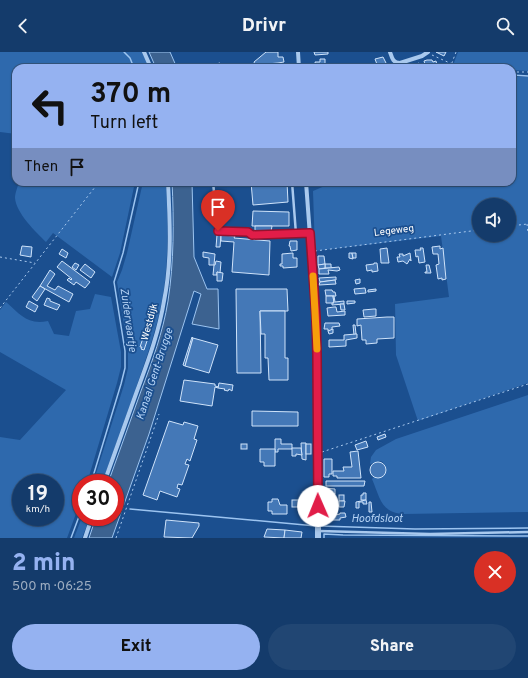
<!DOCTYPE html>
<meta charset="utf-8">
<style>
body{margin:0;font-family:Overpass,sans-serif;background:#214673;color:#f1f3f6;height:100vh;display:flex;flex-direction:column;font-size:15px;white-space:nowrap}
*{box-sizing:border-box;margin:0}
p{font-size:13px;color:#9dadc1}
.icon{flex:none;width:22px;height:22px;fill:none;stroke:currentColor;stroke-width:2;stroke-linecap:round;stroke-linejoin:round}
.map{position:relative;height:486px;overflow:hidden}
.sheet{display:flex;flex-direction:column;background:#143b6b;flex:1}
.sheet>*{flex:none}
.top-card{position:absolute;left:12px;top:12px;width:504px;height:122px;border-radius:12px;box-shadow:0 1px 3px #0004,0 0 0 1px #33557e;background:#95b2f1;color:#111;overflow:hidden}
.controls{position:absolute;left:472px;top:146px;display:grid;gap:8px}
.controls a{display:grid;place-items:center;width:44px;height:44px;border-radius:50%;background:#143b6b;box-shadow:0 1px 3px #0004,0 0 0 1px #33557e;font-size:20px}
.speed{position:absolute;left:12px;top:422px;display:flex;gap:8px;font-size:20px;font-weight:700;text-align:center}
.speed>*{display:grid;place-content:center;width:52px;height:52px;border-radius:50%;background:#143b6b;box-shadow:0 1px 3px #0004,0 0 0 1px #33557e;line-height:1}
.speed small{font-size:10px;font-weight:400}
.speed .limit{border:6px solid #d22;background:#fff;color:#111}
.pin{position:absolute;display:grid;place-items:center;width:34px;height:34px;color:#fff;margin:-41px -17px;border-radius:50% 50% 50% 0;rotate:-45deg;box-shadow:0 0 4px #0007}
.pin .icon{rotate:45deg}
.me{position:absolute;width:44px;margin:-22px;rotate:359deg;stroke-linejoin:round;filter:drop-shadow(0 0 3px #0008)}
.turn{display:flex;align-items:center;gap:14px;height:84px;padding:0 12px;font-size:18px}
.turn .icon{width:52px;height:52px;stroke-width:2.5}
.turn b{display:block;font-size:28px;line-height:34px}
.then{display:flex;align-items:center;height:38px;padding:0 12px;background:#0003;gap:8px;font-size:15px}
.round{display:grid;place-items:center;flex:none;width:42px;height:42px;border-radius:21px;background:#214673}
.head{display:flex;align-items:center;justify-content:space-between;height:68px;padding:0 12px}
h1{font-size:24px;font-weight:800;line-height:30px;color:#95b2f1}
.cta{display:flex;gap:8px;margin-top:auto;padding:8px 12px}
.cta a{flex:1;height:46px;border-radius:24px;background:#95b2f1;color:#111;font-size:16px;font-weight:800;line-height:46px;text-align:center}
.cta a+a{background:#214673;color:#f1f3f6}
header{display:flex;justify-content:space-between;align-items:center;height:52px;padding:0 12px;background:#143b6b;font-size:18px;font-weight:800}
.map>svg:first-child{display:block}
.green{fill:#2e69ad;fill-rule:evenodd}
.water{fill:#3c6290;stroke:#9cc4f0}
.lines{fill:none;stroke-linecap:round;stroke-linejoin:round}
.stream{stroke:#9cc4f0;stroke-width:1.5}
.building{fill:#4478b7;stroke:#cfe3fa}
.path{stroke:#a9c9ee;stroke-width:1;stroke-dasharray:2 3;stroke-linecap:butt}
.service{stroke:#a9c9ee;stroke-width:2.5}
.minor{stroke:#a9c9ee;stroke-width:4}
.tertiary{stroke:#a9c9ee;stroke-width:6}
.route-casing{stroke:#92132f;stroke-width:10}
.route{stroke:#e11d48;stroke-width:7}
.slow{stroke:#f59e0b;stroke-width:7}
.labels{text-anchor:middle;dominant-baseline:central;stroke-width:3.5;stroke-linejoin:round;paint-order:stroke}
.street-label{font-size:10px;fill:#fff;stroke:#1b4f8f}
.water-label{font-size:11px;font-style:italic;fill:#b5d3f5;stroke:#1b4f8f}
</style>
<header><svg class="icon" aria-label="back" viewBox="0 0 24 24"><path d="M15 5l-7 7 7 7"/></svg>Drivr<svg class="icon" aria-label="search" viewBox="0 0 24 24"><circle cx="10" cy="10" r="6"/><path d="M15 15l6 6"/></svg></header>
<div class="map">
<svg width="528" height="486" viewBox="0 0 528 486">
<rect width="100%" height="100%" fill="#1b4f8f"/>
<g class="green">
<polygon points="0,0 142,0 149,16 16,16 16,82 0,80"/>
<polygon points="458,0 528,0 528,19 512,18 512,16 452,16"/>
<path d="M512,25H528V331L418,369L396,303L395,252L449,245L441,184L315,199L313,139L334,130H512ZM479,153H509V183H479Z"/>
<path d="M19,130H135L120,201L112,225L53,181L46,190C36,180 16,161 15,146C15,141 18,134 19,130Z"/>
<path d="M143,130H166C168,167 169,212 162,249C156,280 145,309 135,339C124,370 113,400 102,431H93L124,333L128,316V298L117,230L122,218L127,201Z"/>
<path d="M95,242L111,245L121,300V315L117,331L87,431H81V448L67,486H0V385L20,388L66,338L0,300V258L6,250C21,263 27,273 48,269L54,282L69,284L76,259L90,257ZM21,431H55V465H21Z"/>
<path d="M528,343V460L403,462C380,460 380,445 372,427L374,425C386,428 391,416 381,409L370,412L371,405L376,398L396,387Z"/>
<polygon points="82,465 90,465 82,486 74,486"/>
</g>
<g class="water">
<polygon points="149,0 170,0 177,16 156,16"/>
<path d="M172,130H192L194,205L207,237H218L219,277L192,272L201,242L194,239L149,382L112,486H89L96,465H115V431H108C119,400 130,370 141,339C152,310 163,280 168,249C174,211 174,168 172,130Z"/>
</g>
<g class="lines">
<g class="stream">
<polyline points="124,0 130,6 134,16"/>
<polyline points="512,23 528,24"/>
<polyline points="91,431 121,332 125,316 125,299 114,230 123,201 139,130"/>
<polyline points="130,457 316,474"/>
<polyline points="320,474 415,477 528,476"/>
<polyline points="71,486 81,459"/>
<polyline points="324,486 324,482 343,483 528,484"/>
</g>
</g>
<g class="building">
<polygon points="266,0 278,0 278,5 283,5 284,10 278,11 255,13 254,10"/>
<polygon points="314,0 328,0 328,2 315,3"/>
<polygon points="436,0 446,0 444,4"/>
<polygon points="383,5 387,13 378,15 375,7"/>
<polygon points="320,7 325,7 325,13 323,14 323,16 316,16 315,10 320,10"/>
<polygon points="427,8 432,8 433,10 436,9 437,13 434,15 434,13 426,16 424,9"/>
<polygon points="220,11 222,16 209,16 208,14"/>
<polygon points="419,11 420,16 413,16 413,14"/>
<polygon points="251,130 287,130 288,150 253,153"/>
<polygon points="253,159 289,160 289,174 252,174"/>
<polygon points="255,174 272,174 271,180 255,179"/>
<polygon points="217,183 221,183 220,195 216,195"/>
<polygon points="221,183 235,184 234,186 270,189 269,223 232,220 234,190 221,189"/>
<polygon points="290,189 297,189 297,198 291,199 290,194 289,194"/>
<polygon points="22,194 32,195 31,205 20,203"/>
<polygon points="440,194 440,197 443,196 446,227 442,228 442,226 438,227 436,213 439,212 438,202 433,202 432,195"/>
<polygon points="387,196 389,211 381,211 380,197"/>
<polygon points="420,196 423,196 425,210 419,211 418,204 416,205 415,198 421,198"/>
<polygon points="62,197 68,201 66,206 59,202"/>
<polygon points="203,200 215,202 214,213 209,213 209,206 203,205"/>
<polygon points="293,201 293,206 297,206 297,215 283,216 283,214 280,214 280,212 282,212 282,202"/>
<polygon points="349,201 352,201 353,207 349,206"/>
<polygon points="352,201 356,201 356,206 353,206"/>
<polygon points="410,201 411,209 410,207 407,212 403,209 398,210 397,205 400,205 399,202 403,202 403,204"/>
<polygon points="318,204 324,204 325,212 318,213"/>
<polygon points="62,209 90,230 85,236 76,230 74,233 67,228 69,226 71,228 72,227 57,215"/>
<polygon points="216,209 221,210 220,221 217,220 217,223 213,223 214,213 215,213"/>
<polygon points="75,211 79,213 76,218 72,215"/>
<polygon points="374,211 377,211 378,219 372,220 372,218 367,219 366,213 374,212"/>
<polygon points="85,212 95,220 91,226 80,218"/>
<polygon points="325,212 331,212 331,215 333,216 325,216"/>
<polygon points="325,212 325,216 319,217 318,213"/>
<polygon points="426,213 429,213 431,221 425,221 425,220 427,220"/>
<polygon points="339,215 340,218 337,219 328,218 329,222 319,222 319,217"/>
<polygon points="50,218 55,222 47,234 55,238 58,234 73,242 69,250 40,234"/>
<polygon points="217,220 223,221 222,229 217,229"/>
<polygon points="336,225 336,228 320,230 319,226"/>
<polygon points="360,227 360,231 356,232 355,228"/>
<polygon points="335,228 336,232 319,233 320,230"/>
<polygon points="40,234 45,237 37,249 32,245"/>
<polygon points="365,236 366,241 355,242 354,237"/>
<polygon points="236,237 287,237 288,259 260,259 261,321 237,321"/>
<polygon points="376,237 376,239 368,240 368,238"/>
<polygon points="325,238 332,238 333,240 335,240 336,244 326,244"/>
<polygon points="326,244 333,244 334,251 326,251"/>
<polygon points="333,244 334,244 335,250 344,249 344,252 332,253 332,251 334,251"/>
<polygon points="47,246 50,247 50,249 60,253 57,258 44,253"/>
<polygon points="29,249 38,254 35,260 26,255"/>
<polygon points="347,249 355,249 355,251 347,252"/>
<polygon points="340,252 344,252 345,258 341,258"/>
<polygon points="334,255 336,255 337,260 345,259 345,263 328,264 327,256"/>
<polygon points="374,257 376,257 376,264 364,265 363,258"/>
<polygon points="260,259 285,259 285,306 288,306 288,328 269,328 268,306 265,306 265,282 261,282"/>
<polygon points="387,265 394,265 394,286 377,287 377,291 366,292 366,288 362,288 361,273 357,274 357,267"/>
<polygon points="325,271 339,271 340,274 332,275 332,278 328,279 328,277 324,277"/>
<polygon points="353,273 355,273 356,282 354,283"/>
<polygon points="333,277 333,281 329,282 328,279"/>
<polygon points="148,279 150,280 144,298 141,297 142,295 140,295 145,280 147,281"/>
<polygon points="356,282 357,282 357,286 346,288 346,294 329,295 329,288 344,288 344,283"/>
<polygon points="192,285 193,286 185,314 183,313"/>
<polygon points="193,286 218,293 209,321 185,314"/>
<polygon points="184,328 215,332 215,334 219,335 218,336 215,335 212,354 180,349"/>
<polygon points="219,331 233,333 232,339 229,337 228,339 224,338 225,337 218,336"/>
<polygon points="252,359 298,360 298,374 252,374"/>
<polygon points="169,369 183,373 184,370 198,374 194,387 197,388 190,409 187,407 185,412 189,413 182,433 178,432 177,436 180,437 177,445 160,439 157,448 143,443"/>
<polygon points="385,382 386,385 378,388 377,385"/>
<polygon points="275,387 281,387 281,392 292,392 292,397 278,397 278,400 275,400"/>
<polygon points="366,389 368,395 357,398 355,393"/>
<polygon points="301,391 306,391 306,408 302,407"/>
<rect x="241" y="392" width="6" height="5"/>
<rect x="306" y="392" width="5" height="10"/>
<polygon points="292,396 301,396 302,403 296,402 296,404 292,404"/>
<polygon points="260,397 275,397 275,414 264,414 264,410 260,410"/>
<polygon points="358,399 361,426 337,426 337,424 333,424 333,419 344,419 343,415 352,415 350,400"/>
<polygon points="324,407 332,407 332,422 329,422 329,425 324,425"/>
<circle cx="378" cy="418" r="8"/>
<polygon points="326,429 365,429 364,434 326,434"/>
<polygon points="324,436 335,437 335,442 333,442 333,444 324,444"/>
<polygon points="363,441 366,441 366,448 361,448 361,443 363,443"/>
<rect x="339" y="443" width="5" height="6"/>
<polygon points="272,447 278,447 280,453 287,453 287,462 272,462 272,459 268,459 268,450 272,450"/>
<rect x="292" y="448" width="14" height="7"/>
<polygon points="366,448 367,452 363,452 363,450 359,450 359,456 356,456 356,450"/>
<polygon points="339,449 345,449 344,455 339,455"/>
<polygon points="369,450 371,450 372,460 369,460"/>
<polygon points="324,451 335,451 335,455 324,457"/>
<polygon points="340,461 345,461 346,465 340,466 340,468 331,468 331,464 340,462"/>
<polygon points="166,468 199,471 199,474 192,486 164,485"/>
<polygon points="267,477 285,478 284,486 264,485"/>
<polygon points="285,478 302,480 301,486 284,486"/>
</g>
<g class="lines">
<g class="path">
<polyline points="432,3 452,12"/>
<polyline points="450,16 456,0"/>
<polyline points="512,20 528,20"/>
<polyline points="527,172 528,181"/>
<polyline points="509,174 528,172"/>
<polyline points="315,199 479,178"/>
<polyline points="0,205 35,211"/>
<polyline points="0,256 99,130"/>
<polyline points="322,400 528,332"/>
<polyline points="116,486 159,362"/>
</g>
<g class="service">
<polyline points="213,130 218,179 248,180 252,183 310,181"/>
<polyline points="292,130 296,182"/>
<polyline points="319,479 430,482 528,480"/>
</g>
<g class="minor">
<polyline points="144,0 151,16"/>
<polyline points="298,0 299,16"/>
<path d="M390,0C392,6 393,11 400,11L422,4L428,0"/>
<polyline points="306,130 316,265 318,465"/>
<path d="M104,431C115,400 126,370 137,339C148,309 159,280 164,249C172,210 170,169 168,130"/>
<polyline points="85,486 92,465"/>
</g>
<polyline class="tertiary" points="318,465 318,486"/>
</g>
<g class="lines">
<defs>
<polyline id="route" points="218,179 248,180 252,183 310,181 316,265 317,303 318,454"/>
</defs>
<use href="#route" class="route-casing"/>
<use href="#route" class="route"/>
<polyline class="slow" points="313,224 317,297"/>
</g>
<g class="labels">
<g class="street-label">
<text transform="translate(394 179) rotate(-7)">Legeweg</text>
<text transform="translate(150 270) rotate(-75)">Westdijk</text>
</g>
<g class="water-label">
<text transform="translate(128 268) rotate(82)">Zuidervaartje</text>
<text transform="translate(155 322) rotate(-72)">Kanaal Gent-Brugge</text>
<text x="377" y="467">Hoofdsloot</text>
</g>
</g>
</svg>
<div class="controls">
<a><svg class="icon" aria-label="sound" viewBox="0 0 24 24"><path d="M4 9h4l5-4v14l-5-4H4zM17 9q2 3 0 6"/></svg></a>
</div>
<div class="speed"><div>19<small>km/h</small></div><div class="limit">30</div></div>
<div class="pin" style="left:218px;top:179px;background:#d93025"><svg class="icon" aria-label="arrive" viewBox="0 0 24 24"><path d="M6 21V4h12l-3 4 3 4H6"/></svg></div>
<svg class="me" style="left:318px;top:454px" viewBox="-20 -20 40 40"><circle r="19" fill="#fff"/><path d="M0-13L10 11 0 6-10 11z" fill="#e11d48"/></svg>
<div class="top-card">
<div class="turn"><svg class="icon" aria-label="left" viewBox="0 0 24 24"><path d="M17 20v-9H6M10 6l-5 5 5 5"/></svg><div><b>370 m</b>Turn left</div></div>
<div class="then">Then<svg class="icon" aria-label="arrive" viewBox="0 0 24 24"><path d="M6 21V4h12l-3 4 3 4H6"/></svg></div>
</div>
</div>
<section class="sheet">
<div class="head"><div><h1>2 min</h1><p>500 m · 06:25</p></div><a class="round" style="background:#d93025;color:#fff"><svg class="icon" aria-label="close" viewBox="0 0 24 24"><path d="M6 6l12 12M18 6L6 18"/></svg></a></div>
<div class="cta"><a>Exit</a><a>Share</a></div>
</section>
